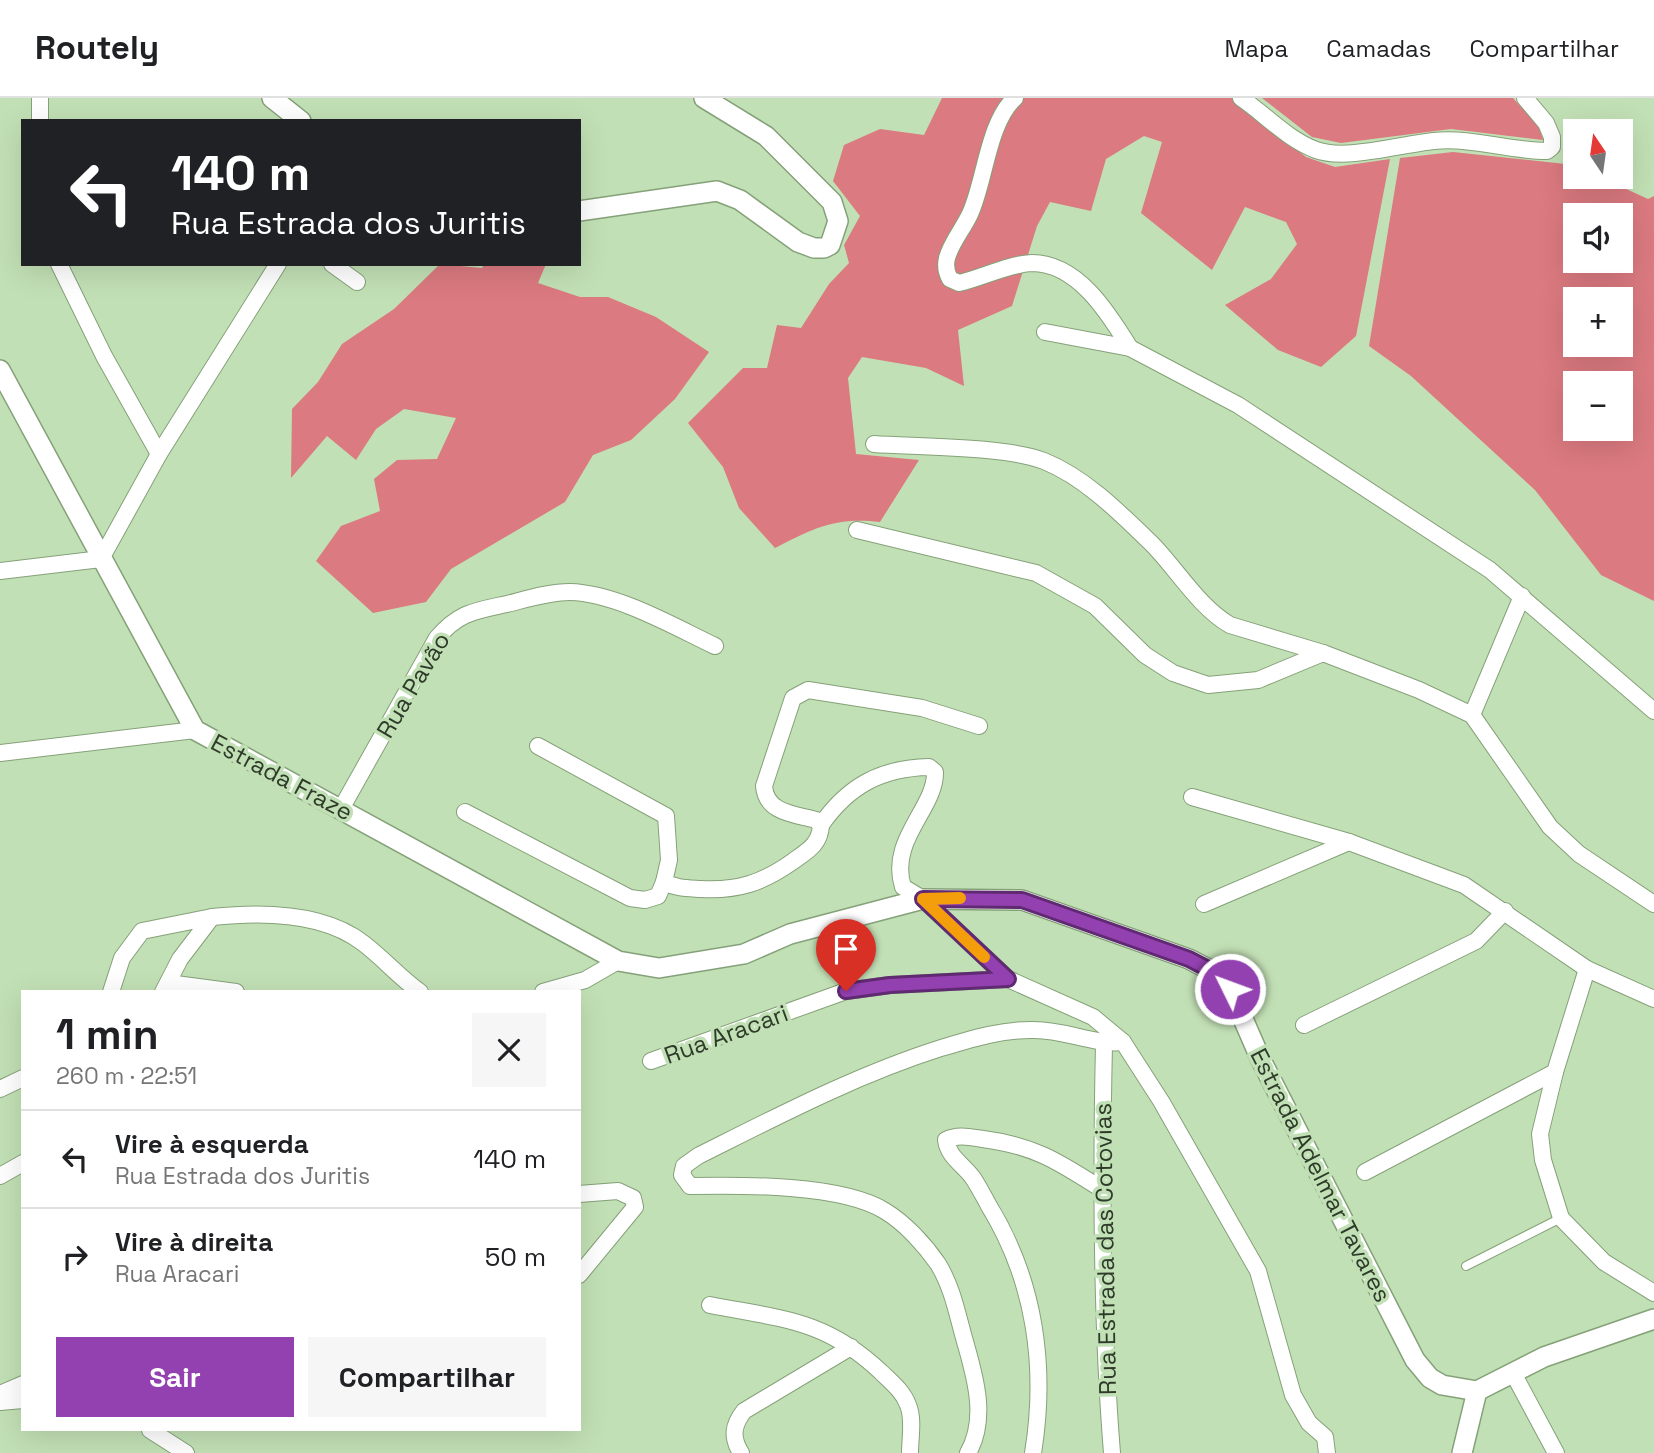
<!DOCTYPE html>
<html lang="pt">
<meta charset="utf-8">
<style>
body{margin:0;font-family:"Space Grotesk",sans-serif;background:#f6f6f6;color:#202124;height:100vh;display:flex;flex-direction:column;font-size:26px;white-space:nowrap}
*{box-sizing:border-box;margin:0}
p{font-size:23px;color:#757577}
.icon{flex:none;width:38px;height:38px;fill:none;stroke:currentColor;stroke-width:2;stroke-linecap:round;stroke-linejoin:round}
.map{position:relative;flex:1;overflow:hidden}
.panel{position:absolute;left:21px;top:892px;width:560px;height:441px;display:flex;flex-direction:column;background:#fff;border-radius:0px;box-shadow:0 7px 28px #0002}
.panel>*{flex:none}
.guide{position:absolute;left:21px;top:21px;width:560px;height:147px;border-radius:0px;box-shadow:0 7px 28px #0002;background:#202124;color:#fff;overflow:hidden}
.needle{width:46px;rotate:347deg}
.controls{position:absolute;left:1563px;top:21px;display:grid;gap:14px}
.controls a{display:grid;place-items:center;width:70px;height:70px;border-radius:0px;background:#fff;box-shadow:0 7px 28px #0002;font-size:35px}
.pin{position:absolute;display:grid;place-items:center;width:60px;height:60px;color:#fff;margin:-72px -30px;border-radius:50% 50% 50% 0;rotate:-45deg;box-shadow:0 0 7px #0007}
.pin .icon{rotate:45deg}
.me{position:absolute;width:77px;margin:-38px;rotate:312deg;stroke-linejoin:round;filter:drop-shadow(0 0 5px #0008)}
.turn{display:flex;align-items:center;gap:24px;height:147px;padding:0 35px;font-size:32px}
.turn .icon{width:91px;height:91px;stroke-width:2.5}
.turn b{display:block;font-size:49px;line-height:60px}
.round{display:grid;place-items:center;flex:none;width:74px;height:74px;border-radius:0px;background:#f6f6f6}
.summary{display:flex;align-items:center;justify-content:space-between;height:119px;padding:0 35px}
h1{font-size:42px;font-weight:800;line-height:52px}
.button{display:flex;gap:14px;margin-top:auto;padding:14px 35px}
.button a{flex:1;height:80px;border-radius:0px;background:#9341b0;color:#fff;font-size:28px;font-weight:800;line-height:80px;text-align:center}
.button a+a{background:#f6f6f6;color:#202124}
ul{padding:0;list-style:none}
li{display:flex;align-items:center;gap:21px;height:98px;padding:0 35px;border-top:2px solid #e0e0e0}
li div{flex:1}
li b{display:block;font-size:26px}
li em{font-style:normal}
header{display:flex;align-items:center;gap:42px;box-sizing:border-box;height:98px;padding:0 35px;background:#fff;border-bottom:2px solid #e0e0e0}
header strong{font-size:33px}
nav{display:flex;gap:38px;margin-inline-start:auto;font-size:24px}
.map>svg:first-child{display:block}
.forest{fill:#db7a80;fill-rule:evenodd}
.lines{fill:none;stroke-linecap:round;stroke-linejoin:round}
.service-casing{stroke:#85a179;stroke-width:10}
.minor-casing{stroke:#85a179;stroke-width:18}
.tertiary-casing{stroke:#85a179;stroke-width:22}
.service{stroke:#fff;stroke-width:8}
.minor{stroke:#fff;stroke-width:16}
.tertiary{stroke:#fff;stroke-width:19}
.route-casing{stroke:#602a72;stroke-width:18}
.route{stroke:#9341b0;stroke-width:12}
.slow{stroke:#f59e0b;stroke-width:12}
.labels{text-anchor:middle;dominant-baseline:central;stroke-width:7;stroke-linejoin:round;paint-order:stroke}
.street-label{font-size:24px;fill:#2f3b2a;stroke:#c2e0b5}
</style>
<header>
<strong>Routely</strong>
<nav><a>Mapa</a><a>Camadas</a><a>Compartilhar</a></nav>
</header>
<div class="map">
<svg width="1654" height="1355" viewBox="0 0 1654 1355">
<rect width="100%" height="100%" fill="#c2e0b5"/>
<g class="forest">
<path d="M942,0H1232L1306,59L1335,69L1390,61L1356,238L1321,269L1278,252L1225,207L1271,181L1297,146L1286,124L1245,109L1212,172L1141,115L1162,44L1144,38L1106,61L1091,113L1050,104L1037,128L1012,208L958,232L964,288L926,270L862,259L848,280L856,356L919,362L880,424C835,419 814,430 775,450L739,410L723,369L688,325L743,270H767L777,227L801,230L829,186L849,165L844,147L860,118L833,83L844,47L880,31L924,37Z"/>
<polygon points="1262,0 1513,0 1539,29 1543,42 1451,31 1341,45 1312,39"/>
<path d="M1453,54L1575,67V79H1600L1648,101L1654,98V503L1601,477L1535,392L1411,278L1369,248L1400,60ZM1620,117V163H1575V117ZM1620,201V247H1575V201ZM1620,285V331H1575V285Z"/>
<polygon points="440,166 482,170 484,166 546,166 538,185 580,199 608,199 656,219 709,254 675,301 631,342 593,357 565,404 451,471 426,504 373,515 316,463 341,428 380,413 374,381 397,362 437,361 456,320 404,311 376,331 356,362 327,338 291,380 292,311 318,284 342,246 394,211"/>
</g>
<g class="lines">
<defs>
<polyline id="service" points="1466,1168 1561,1120"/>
<g id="minor">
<path d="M1015,0C988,24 985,84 970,116C963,131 951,145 947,160C945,168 946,174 950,181L959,185C982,180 1008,166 1032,165C1078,165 1109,216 1130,250"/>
<path d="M1241,0C1266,17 1287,41 1316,52C1345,63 1402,46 1434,43C1472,39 1509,53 1547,53L1552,49V39L1546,25L1525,0"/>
<polyline points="40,23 40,0"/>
<polyline points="59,166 104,258 159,356"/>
<polyline points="332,166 357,184"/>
<polyline points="1045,234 1130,250 1238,307 1490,472 1654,613"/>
<path d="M874,346C917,349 1006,348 1044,363C1086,380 1121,416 1153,447C1178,473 1200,510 1230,527L1323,555L1419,592L1472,617L1550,729L1579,756L1654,806"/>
<polyline points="857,432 1036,475 1095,508 1145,557 1173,575 1208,587 1258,582 1323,555"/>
<polyline points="0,473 101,461 159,356 278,166"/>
<polyline points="1472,617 1522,498"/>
<polyline points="538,648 666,718 669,762 664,784"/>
<polyline points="0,655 195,632"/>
<polyline points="1192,699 1349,744 1464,787 1587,871 1654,901"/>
<path d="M341,711L437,540C459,514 475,513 507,506C527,501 549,494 570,494C616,495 673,528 715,548"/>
<path d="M465,714L630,800L645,802L658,798L664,784C675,790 687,790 701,791C738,793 762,785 792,764C807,753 820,747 821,727L816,722C794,716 766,715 764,688L793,600L808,592L922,610L979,628"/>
<path d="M821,727C848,688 881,670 929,669L935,674C936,710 888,742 903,789L923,801L1008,881L1093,919L1123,944L1161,1003L1258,1173L1293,1297L1309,1325L1325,1339L1327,1355"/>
<polyline points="1204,806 1349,744"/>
<polyline points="168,885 236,894"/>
<polyline points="111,894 122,860 142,833 212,819"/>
<path d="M163,894L180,861L212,819C259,814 323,814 363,845C383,860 399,879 420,894"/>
<polyline points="543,894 585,882 618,863"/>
<polyline points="1304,927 1476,843 1505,813"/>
<path d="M1104,946C1101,1082 1101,1219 1112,1355"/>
<polyline points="651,963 846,893 890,887 1008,881"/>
<polyline points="1555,974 1540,1036 1543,1062 1561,1120 1604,1164 1654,1195"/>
<polyline points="0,991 23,980"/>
<polyline points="1365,1074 1555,974 1587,871"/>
<polyline points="0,1078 23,1065"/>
<polyline points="579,1096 618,1093 633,1100 635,1109 579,1177"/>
<path d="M710,1207C781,1221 825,1221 881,1274C891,1284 903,1293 908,1307C914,1321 910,1340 910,1355"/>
<polyline points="1513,1275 1556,1355"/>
<polyline points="0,1296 23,1286"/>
<polyline points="0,1304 23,1302"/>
<polyline points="150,1332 186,1355"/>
<path d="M741,1355C731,1339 733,1327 744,1313L851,1249"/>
<path d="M968,1355C987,1322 976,1282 966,1247C958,1220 953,1190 938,1166C925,1147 905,1125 885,1113C842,1086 741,1087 690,1088L682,1077L684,1068L698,1058C778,1018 856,977 941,950C971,941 1003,931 1035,932C1066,932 1093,947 1123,944"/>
<path d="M1033,1355C1047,1269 1035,1183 989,1108C984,1099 979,1089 973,1080C964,1067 948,1059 946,1042C957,1036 970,1039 983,1041C1036,1048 1059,1064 1103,1092"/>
</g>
<g id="tertiary">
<polyline points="272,0 301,23"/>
<polyline points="579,113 717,93 740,102 798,144 814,150 824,150 830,147 838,123 832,104 766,38 704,0"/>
<polyline points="0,272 195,632 618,863 659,870 744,856 790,836 923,801 1022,802 1189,861 1212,873 1230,891 1261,962 1415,1262 1430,1280 1442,1287 1477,1293 1544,1259 1654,1221"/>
<polyline points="1462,1355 1477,1293"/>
</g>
</defs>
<use href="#service" class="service-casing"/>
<use href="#minor" class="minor-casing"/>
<use href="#tertiary" class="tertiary-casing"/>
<use href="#service" class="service"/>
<use href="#minor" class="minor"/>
<use href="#tertiary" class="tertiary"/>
</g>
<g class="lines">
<defs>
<polyline id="route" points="846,893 890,887 1008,881 923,801 1022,802 1189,861 1212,873 1230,891"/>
</defs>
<use href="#route" class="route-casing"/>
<use href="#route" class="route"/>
<polyline class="slow" points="960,800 923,801 984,859"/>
</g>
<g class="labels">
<g class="street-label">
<text transform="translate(413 587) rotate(-59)">Rua Pavão</text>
<text transform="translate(282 679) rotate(28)">Estrada Fraze</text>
<text transform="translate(726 936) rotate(-20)">Rua Aracari</text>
<text transform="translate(1321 1077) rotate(63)">Estrada Adelmar Tavares</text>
<text transform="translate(1105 1151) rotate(-91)">Rua Estrada das Cotovias</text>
</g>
</g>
</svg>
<div class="controls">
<a><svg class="needle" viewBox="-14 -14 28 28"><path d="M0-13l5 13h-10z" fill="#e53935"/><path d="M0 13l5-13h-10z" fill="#757577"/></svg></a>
<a><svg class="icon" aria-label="sound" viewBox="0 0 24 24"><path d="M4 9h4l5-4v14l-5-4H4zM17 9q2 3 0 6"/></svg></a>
<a>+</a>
<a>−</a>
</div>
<div class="pin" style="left:846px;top:893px;background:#d93025"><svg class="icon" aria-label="arrive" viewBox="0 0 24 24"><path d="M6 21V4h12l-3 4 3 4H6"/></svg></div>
<svg class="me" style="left:1230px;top:891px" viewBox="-20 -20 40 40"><circle r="17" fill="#9341b0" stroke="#fff" stroke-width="3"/><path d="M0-11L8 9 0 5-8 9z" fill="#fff"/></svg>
<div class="guide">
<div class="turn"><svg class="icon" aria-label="left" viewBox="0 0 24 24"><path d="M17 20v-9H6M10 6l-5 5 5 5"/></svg><div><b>140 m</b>Rua Estrada dos Juritis</div></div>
</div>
<section class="panel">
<div class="summary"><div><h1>1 min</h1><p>260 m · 22:51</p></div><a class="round"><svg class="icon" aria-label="close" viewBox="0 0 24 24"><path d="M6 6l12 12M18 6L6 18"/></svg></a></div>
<ul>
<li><svg class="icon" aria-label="left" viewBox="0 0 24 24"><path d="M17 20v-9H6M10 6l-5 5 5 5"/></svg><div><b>Vire à esquerda</b><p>Rua Estrada dos Juritis</p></div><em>140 m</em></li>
<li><svg class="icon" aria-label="right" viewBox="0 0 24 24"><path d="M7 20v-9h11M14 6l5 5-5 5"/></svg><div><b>Vire à direita</b><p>Rua Aracari</p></div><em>50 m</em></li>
</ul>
<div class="button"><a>Sair</a><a>Compartilhar</a></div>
</section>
</div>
